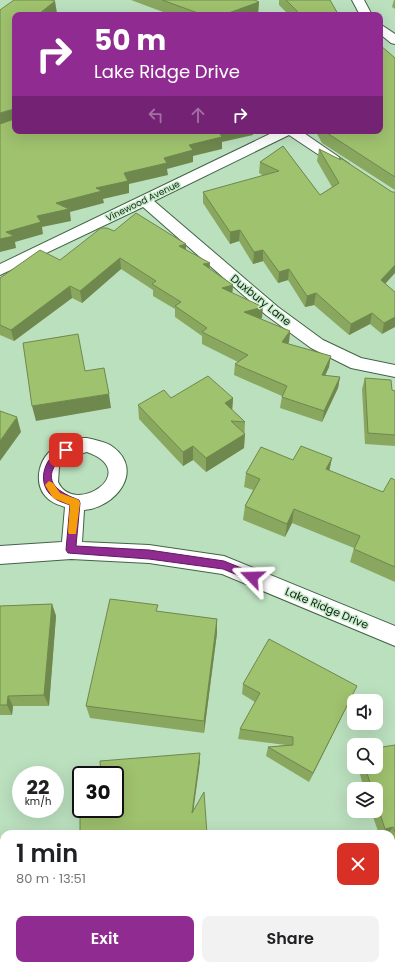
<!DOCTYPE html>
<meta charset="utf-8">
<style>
body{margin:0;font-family:Poppins,sans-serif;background:#f2f2f2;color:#202124;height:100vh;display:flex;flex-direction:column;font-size:15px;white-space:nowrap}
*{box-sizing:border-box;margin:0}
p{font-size:13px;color:#757577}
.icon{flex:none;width:22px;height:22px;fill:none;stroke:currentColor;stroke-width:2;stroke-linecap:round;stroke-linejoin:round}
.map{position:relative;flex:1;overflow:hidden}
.side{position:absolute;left:0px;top:830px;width:395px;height:140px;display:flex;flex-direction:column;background:#fff;border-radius:12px 12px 0 0;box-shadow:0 4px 16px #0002}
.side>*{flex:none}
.guide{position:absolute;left:12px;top:12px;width:371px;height:122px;border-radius:8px;box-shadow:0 4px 16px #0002;background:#902b91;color:#fff;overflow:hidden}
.fabs{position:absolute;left:347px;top:694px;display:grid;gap:8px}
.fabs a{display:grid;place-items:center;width:36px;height:36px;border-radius:8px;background:#fff;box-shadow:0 4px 16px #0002;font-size:20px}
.speed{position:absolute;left:12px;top:766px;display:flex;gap:8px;font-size:20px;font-weight:700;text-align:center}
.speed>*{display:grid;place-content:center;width:52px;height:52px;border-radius:50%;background:#fff;box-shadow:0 4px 16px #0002;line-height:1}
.speed small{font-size:10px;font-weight:400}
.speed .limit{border:2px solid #111;border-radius:6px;background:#fff;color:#111}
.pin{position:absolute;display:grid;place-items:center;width:34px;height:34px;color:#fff;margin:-17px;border-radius:8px;box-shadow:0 2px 6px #0006}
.me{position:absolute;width:44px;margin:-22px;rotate:292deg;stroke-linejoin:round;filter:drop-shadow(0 0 3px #0008)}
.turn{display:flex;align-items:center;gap:14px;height:84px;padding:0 16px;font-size:18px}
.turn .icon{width:52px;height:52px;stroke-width:2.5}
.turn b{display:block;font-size:28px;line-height:34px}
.lanes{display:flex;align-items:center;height:38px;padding:0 16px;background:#0003;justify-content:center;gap:20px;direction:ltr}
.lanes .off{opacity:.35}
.round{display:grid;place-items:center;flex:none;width:42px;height:42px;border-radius:8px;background:#f2f2f2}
.overview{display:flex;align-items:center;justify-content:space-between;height:68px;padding:0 16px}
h1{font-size:24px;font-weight:600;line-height:30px}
.action{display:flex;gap:8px;margin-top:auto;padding:8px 16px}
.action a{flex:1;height:46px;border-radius:8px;background:#902b91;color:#fff;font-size:16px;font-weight:600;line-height:46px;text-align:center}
.action a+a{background:#f2f2f2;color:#202124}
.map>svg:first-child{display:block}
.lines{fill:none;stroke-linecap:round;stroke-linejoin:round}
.street-casing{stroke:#426345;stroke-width:2}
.street{fill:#fff;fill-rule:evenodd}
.wall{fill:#89a75f}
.shaded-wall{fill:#6f884d}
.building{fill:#9fc26e;stroke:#6f884d}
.route{fill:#902b91;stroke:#5e1c5e}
.slow{fill:#f59e0b}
.labels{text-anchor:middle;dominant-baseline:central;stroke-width:3;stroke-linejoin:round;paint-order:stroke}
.far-street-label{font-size:9px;fill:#132115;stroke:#c7edcb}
.street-label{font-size:11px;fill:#132115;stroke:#c7edcb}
</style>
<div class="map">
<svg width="395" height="970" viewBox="0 0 395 970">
<rect width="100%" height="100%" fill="#bbe0be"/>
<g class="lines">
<defs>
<g id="street">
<polygon points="352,0 364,0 372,15 360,15"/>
<polygon points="380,24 395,34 395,44 391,43 380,34"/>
<polygon points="276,131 301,131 349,164 347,167 337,167 289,135 154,201 278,307 323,340 361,358 395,365 395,377 351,368 311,348 266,315 143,207 0,275 0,264"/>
<path d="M83,438H87C95,440 107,442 113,447C145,471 115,508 84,510L82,542L149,545L224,556L395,626V646L222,574L149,563L71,559L0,564V546L62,542L65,507C60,505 55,504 51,501C32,488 37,460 54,448C62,442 73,440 83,438ZM87,452C143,472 74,517 58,482L59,467L71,456Z"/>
<polygon points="88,966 122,966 121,970 87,970"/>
<polygon points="130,966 162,966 163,970 131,970"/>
</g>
</defs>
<use href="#street" class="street-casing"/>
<use href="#street" class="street"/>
</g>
<g class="wall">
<polygon points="131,0 255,0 259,2 258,14 256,15 171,15"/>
<polygon points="279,0 330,0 338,14 347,15 289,15 279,5"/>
<polygon points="394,0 395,0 395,9 392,7"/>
<polygon points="395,58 395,190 322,143 316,132 316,131 380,131"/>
<polygon points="283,146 320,195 332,187 317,161 319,149 339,159 339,157 392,192 385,284 395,292 382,334 370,324 349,335 314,305 305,307 288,280 278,283 263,261 253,264 239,241 230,244 203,203 203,192 264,176 259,173 260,162"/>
<polygon points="114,231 186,244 186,250 210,269 233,285 232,293 262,318 261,319 290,331 289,342 288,344 329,367 325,376 340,377 338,388 322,422 280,408 282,396 234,375 235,364 238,362 202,344 202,336 175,317 175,309 153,296 153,290 121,269 82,303 72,298 14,341 0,335 0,278 60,260"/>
<polygon points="365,378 392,390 395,391 395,446 365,444 362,389"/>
<polygon points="171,398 233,398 232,410 245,422 244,448 206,472 193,460 183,466 139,419 138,405"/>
<polygon points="332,458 329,471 383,492 395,480 395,582 350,562 354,548 292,523 285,537 243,520 245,506 253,490 244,487 246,473 293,460"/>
<polygon points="52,604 56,616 49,706 13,706 12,715 0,715 0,606"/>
<polygon points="158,612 217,619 217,633 204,733 90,718 86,706"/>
<polygon points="243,684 352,696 309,782 266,756 268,747 286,745 238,739 240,729 255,702 242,694"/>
<polygon points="395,745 395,858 391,845 391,834 379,834 371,811 376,811 376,789 364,789 358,767 376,767"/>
<polygon points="240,966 368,966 359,970 241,970"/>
</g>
<g class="shaded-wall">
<polygon points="55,1 57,13 54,15 40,15 40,13"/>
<polygon points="259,2 258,14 256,15 223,15"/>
<polygon points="14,109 15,121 0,126 0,113"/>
<polygon points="218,131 253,131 253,135 222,142 222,149 193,156 193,162 167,169 168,175 129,184 129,193 103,199 104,203 70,212 71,221 42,227 43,234 15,242 16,248 0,252 0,239 6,232 37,216 56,203 96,188 124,173 164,158 189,145"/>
<polygon points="240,230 239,241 230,244 230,232"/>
<polygon points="186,244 186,255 179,246"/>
<polygon points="263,250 263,261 253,264 254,252"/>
<polygon points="120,258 121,269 82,303 80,291"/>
<polygon points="210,263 209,274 203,264"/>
<polygon points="395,265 395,273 378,292 381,280"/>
<polygon points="289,269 288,280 278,283 279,272"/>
<polygon points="233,285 232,296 222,288"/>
<polygon points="70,286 72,298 14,341 11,330"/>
<polygon points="316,293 314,305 305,307 307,296"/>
<polygon points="263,307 262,318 244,323 244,312"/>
<polygon points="372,313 370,324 349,335 351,324"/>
<polygon points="395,317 395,327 382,334 384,323"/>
<polygon points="290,331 289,342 281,353 282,342"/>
<polygon points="331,356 329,367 320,386 322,375"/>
<polygon points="340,377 338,388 322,422 324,411"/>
<polygon points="109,394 111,408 36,421 32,406"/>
<polygon points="233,398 232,413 225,403"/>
<polygon points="17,417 21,432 0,461 0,441"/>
<polygon points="245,434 244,448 206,472 206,458"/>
<polygon points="193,446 193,460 183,466 183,452"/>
<polygon points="332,458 329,472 326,469"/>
<polygon points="294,509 292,523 285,537 287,524"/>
<polygon points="52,604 56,616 49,706 44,695"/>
<polygon points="217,619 217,633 204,733 204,721"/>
<polygon points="357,686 309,782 313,773"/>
<polygon points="8,696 13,706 12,715 7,705"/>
<polygon points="200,753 200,762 192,821 192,813"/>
<polygon points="393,827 388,834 380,834 385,829"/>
<polygon points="15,966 23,966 21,970 14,970"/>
<polygon points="366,966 368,966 359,970 357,970"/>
</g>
<g class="building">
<polygon points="14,0 51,0 55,1 40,13 47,15 15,15 15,131 218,131 222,137 189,145 193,150 164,158 167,163 124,173 128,181 96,188 102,191 56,203 69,209 37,216 41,222 6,232 14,236 0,239 0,124 14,119 14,109 0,113 0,10"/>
<polygon points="162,0 255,0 259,2 223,15 197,15 198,13"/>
<polygon points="286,0 330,0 338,14 345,13 347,15 299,15 297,11"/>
<polygon points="380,45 395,58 395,177 324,131 380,131"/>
<polygon points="283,146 320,195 339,183 319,149 341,160 339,157 392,192 395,192 395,265 381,280 395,292 395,317 384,323 372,313 351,324 316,293 307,296 289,269 279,272 263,250 254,252 240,230 230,232 203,192 279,171 260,162"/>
<polygon points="136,213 186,244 179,246 210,263 203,264 233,285 222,288 263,307 244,312 290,331 282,342 331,356 322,375 340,377 324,411 282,397 287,386 235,364 248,355 202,332 207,328 175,306 181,302 152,284 156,281 120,258 80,291 70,286 11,330 0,325 0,278 40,250 60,260 101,228 107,228 114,231"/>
<polygon points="78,334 85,371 104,368 109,394 32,406 23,343"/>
<polygon points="208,376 233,398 225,403 245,422 231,421 245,434 206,458 193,446 183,452 138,405 164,390 171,398"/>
<polygon points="365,378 391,380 392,390 395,391 395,435 368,433"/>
<polygon points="0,411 17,417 0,441"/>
<polygon points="301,446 332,458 326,469 383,492 391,478 395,480 395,567 354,549 360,536 294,509 287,524 245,506 260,479 246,473 261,447 293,460"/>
<polygon points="110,599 158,605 156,611 217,619 204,721 86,706"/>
<polygon points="52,604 44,695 8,696 7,705 0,705 0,606"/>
<polygon points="269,639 357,686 313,773 268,747 293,745 293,737 240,729 260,693 243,684"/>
<polygon points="395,745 395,832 393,827 385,829 376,801 376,789 372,789 365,767 376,767 376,748"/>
<polygon points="200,753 192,813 204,792 207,834 80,834 80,817 101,815 101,809 115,809 115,775 101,775 100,761"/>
<polygon points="0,929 4,931 4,966 15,966 14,970 0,970"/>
<polygon points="242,966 366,966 357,970 244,970"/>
</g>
<path class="route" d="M66,447L71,450C68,455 62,456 59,460C40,482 60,493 79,500L80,503L76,546L149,550L224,561L256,574L257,577L256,580L252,581L223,569L149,559L68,553L66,550L70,505C65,503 57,501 53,497C34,482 46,453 66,447Z"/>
<polygon class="slow" points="49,481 53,483 60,493 79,500 80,503 76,534 69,534 68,532 70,505 53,498 45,485"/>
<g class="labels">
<g class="far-street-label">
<text transform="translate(143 201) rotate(-26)">Vinewood Avenue</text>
</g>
<g class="street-label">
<text transform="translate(261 300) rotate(39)">Duxbury Lane</text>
<text transform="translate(327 608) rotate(23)">Lake Ridge Drive</text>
</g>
</g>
</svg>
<div class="fabs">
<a><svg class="icon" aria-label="sound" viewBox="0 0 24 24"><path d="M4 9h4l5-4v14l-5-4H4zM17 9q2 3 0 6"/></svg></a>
<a><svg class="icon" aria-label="search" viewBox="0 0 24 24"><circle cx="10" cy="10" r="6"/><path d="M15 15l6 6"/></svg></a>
<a><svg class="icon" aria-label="layers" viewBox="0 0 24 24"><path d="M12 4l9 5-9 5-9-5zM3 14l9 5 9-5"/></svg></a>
</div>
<div class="speed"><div>22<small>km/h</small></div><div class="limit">30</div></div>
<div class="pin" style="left:66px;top:450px;background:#d93025"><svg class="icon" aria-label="arrive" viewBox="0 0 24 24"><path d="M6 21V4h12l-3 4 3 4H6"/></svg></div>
<svg class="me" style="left:252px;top:577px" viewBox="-20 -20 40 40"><path d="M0-17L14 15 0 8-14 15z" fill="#902b91" stroke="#fff" stroke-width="4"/></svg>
<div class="guide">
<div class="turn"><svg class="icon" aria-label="right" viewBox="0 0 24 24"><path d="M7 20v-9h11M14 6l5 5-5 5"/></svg><div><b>50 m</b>Lake Ridge Drive</div></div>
<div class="lanes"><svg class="icon off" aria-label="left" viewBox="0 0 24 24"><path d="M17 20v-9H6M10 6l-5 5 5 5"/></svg><svg class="icon off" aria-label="ahead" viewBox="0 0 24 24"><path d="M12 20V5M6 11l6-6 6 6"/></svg><svg class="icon" aria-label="right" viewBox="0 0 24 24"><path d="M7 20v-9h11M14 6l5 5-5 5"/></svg></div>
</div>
<section class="side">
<div class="overview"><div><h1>1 min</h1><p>80 m · 13:51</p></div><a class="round" style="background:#d93025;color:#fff"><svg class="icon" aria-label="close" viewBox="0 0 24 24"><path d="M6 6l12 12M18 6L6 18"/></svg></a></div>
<div class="action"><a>Exit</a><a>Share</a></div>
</section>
</div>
